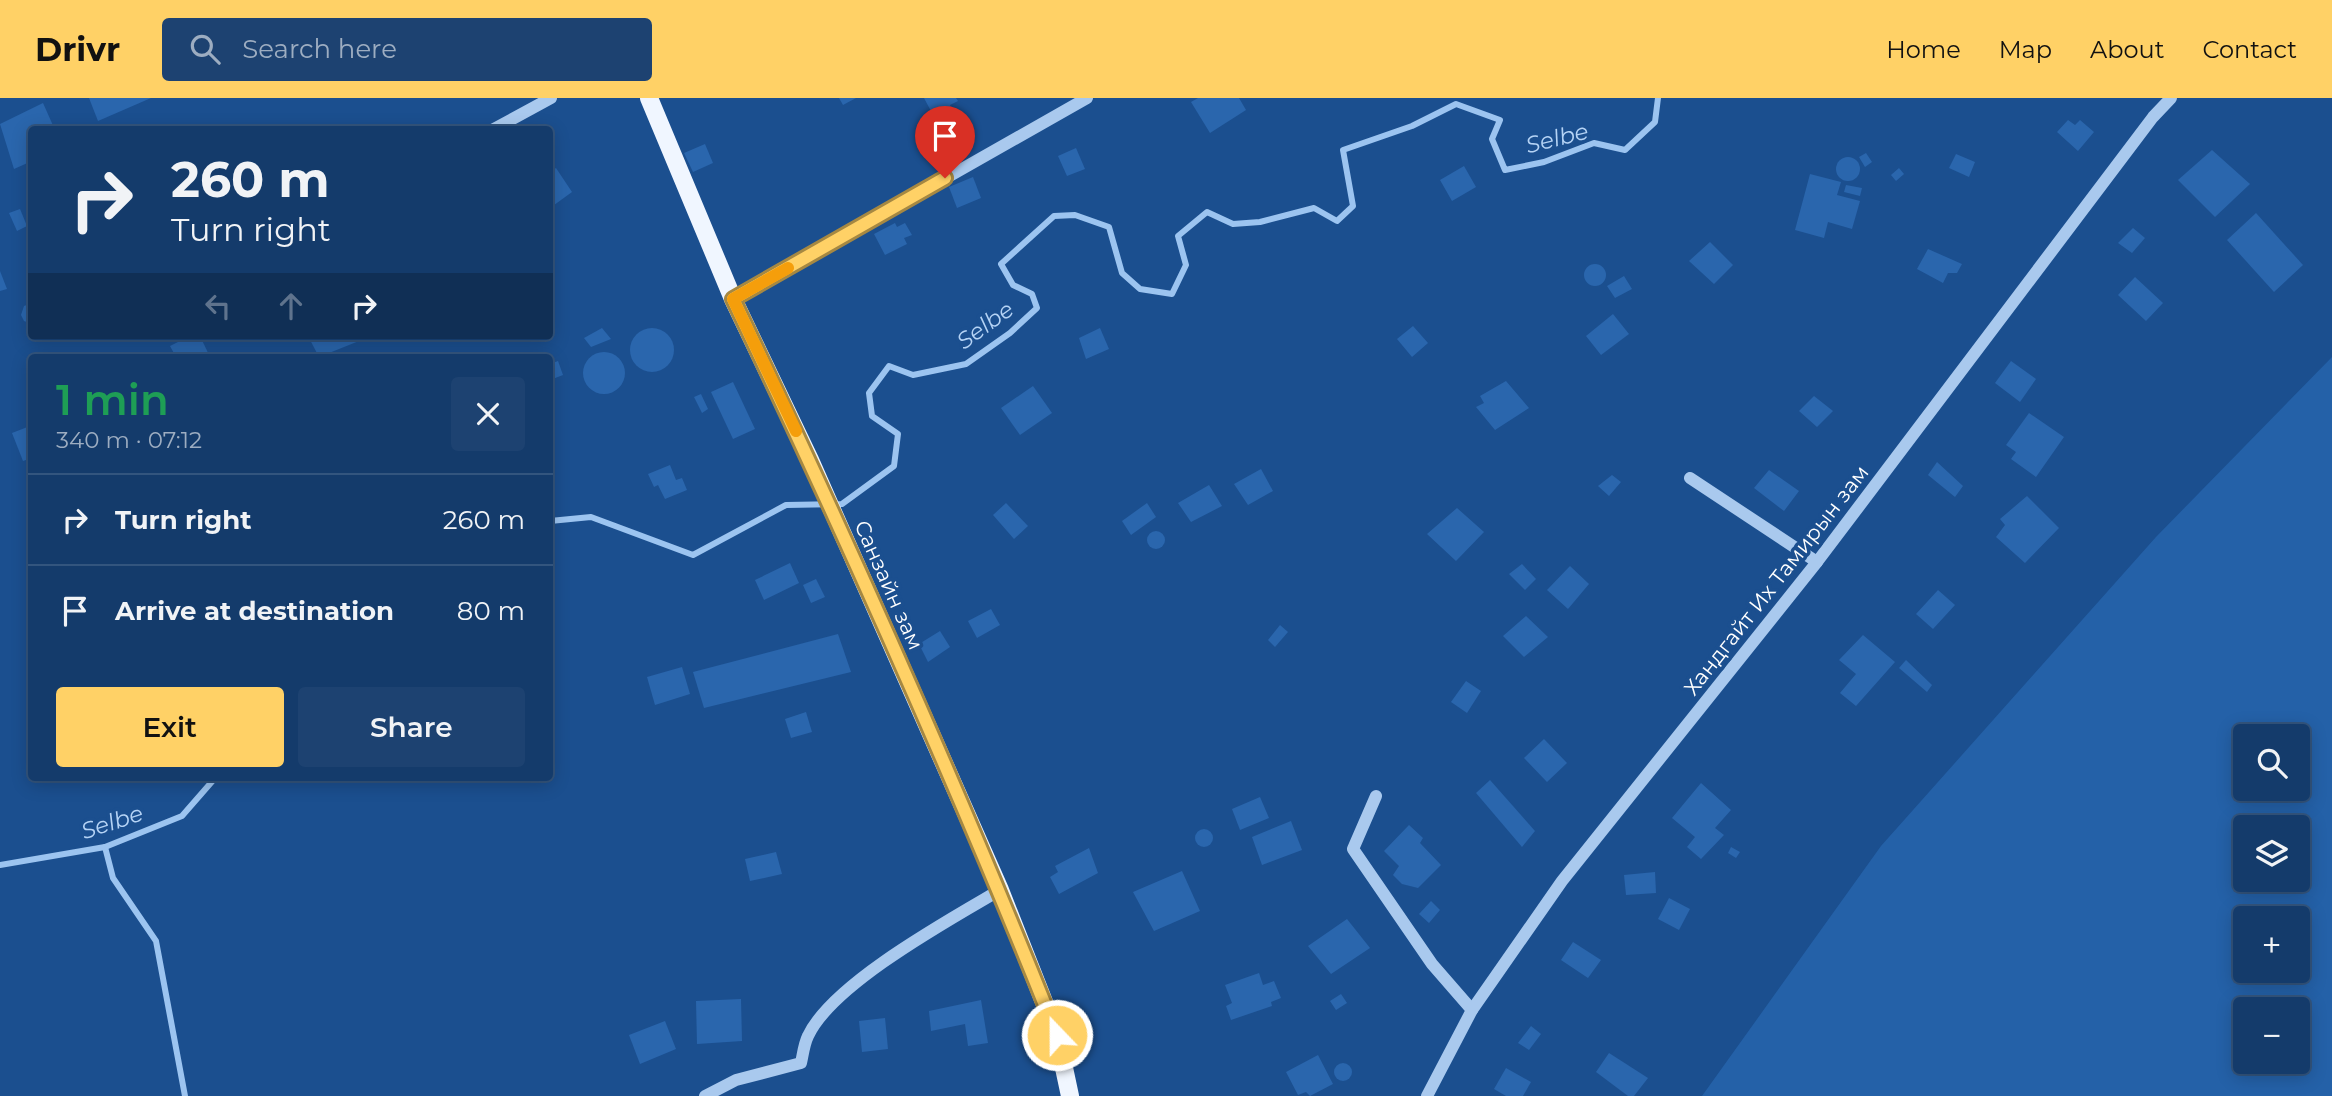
<!DOCTYPE html>
<meta charset="utf-8">
<style>
body{margin:0;font-family:Montserrat,sans-serif;background:#1d4271;color:#f1f3f6;height:100vh;display:flex;flex-direction:column;font-size:26px;white-space:nowrap}
*{box-sizing:border-box;margin:0}
p{font-size:23px;color:#9dadc1}
.icon{flex:none;width:38px;height:38px;fill:none;stroke:currentColor;stroke-width:2;stroke-linecap:round;stroke-linejoin:round}
.map{position:relative;flex:1;overflow:hidden}
.sheet{position:absolute;left:28px;top:256px;width:525px;height:427px;display:flex;flex-direction:column;background:#143b6b;border-radius:7px;box-shadow:0 4px 18px #0003,0 0 0 2px #33557e}
.sheet>*{flex:none}
.guide{position:absolute;left:28px;top:28px;width:525px;height:214px;border-radius:7px;box-shadow:0 4px 18px #0003,0 0 0 2px #33557e;background:#143b6b;color:#f1f3f6;overflow:hidden}
.controls{position:absolute;left:2233px;top:626px;display:grid;gap:14px}
.controls a{display:grid;place-items:center;width:77px;height:77px;border-radius:7px;background:#143b6b;box-shadow:0 4px 18px #0003,0 0 0 2px #33557e;font-size:35px}
.pin{position:absolute;display:grid;place-items:center;width:60px;height:60px;color:#fff;margin:-72px -30px;border-radius:50% 50% 50% 0;rotate:-45deg;box-shadow:0 0 7px #0007}
.pin .icon{rotate:45deg}
.me{position:absolute;width:77px;margin:-38px;rotate:338deg;stroke-linejoin:round;filter:drop-shadow(0 0 5px #0008)}
.turn{display:flex;align-items:center;gap:24px;height:147px;padding:0 28px;font-size:32px}
.turn .icon{width:91px;height:91px;stroke-width:2.5}
.turn b{display:block;font-size:49px;line-height:60px}
.lanes{display:flex;align-items:center;height:66px;padding:0 28px;background:#0003;justify-content:center;gap:35px;direction:ltr}
.lanes .off{opacity:.35}
.round{display:grid;place-items:center;flex:none;width:74px;height:74px;border-radius:7px;background:#1d4271}
.head{display:flex;align-items:center;justify-content:space-between;height:119px;padding:0 28px}
h1{font-size:42px;font-weight:600;line-height:52px;color:#1e9e55}
.cta{display:flex;gap:14px;margin-top:auto;padding:14px 28px}
.cta a{flex:1;height:80px;border-radius:7px;background:#ffd166;color:#111;font-size:28px;font-weight:600;line-height:80px;text-align:center}
.cta a+a{background:#1d4271;color:#f1f3f6}
ul{padding:0;list-style:none}
li{display:flex;align-items:center;gap:21px;height:91px;padding:0 28px;border-top:2px solid #33557e}
li div{flex:1}
li b{display:block;font-size:26px}
li em{font-style:normal}
header{display:flex;align-items:center;gap:42px;box-sizing:border-box;height:98px;padding:0 35px;background:#ffd166;color:#111}
header strong{font-size:33px}
nav{display:flex;gap:38px;margin-inline-start:auto;font-size:24px}
.search{width:490px;height:63px;background:#1d4271;display:flex;align-items:center;gap:18px;box-sizing:border-box;padding:0 24px;border-radius:7px;color:#9dadc1;font-size:26px}
.map>svg:first-child{display:block}
.green{fill:#2461a8;fill-rule:evenodd}
.lines{fill:none;stroke-linecap:round;stroke-linejoin:round}
.stream{stroke:#9cc4f0;stroke-width:6}
.building{fill:#2a66ad}
.minor{stroke:#a9c9ee;stroke-width:12}
.major{stroke:#f0f6ff;stroke-width:18}
.route-casing{stroke:#a68842;stroke-width:18}
.route{stroke:#ffd166;stroke-width:12}
.slow{stroke:#f59e0b;stroke-width:12}
.labels{text-anchor:middle;dominant-baseline:central;stroke-width:7;stroke-linejoin:round;paint-order:stroke}
.street-label{font-size:21px;fill:#fff;stroke:#1b4f8f}
.water-label{font-size:23px;font-style:italic;fill:#b5d3f5;stroke:#1b4f8f}
</style>
<header>
<strong>Drivr</strong>
<div class="search"><svg class="icon" aria-label="search" viewBox="0 0 24 24"><circle cx="10" cy="10" r="6"/><path d="M15 15l6 6"/></svg>Search here</div>
<nav><a>Home</a><a>Map</a><a>About</a><a>Contact</a></nav>
</header>
<div class="map">
<svg width="2332" height="998" viewBox="0 0 2332 998">
<rect width="100%" height="100%" fill="#1b4f8f"/>
<path class="green" d="M2332,259V998H1702L1881,748L2156,439ZM2245,639H2298V691H2245ZM2245,730H2298V782H2245ZM2245,821H2298V873H2245ZM2245,912H2298V964H2245Z"/>
<g class="lines">
<g class="stream">
<polyline points="550,423 591,419 693,457 786,407 842,406 894,368 898,336 872,318 869,295 889,268 913,277 966,266 1010,235 1037,210 1032,196 1013,187 1001,166 1054,118 1075,117 1109,129 1122,175 1140,191 1172,196 1186,167 1178,138 1207,114 1233,126 1260,124 1314,110 1337,123 1353,108 1343,52 1412,28 1456,6 1500,22 1492,41 1505,72 1544,64 1594,45 1625,52 1655,24 1658,0"/>
<polyline points="105,749 113,780 156,843 185,998"/>
<polyline points="0,767 105,749 182,718 216,679"/>
</g>
</g>
<g class="building">
<polygon points="89,0 151,0 98,23"/>
<polygon points="839,0 856,0 843,7"/>
<polygon points="924,0 956,0 958,3 950,7 952,12 944,17 941,11 932,15"/>
<polygon points="1198,0 1239,0 1246,12 1210,35 1191,4"/>
<polygon points="43,5 55,32 32,32 32,63 14,71 0,26"/>
<polygon points="2068,22 2075,27 2080,22 2094,34 2078,53 2057,34"/>
<polygon points="705,46 713,65 693,74 684,55"/>
<polygon points="1076,50 1085,71 1067,78 1058,58"/>
<polygon points="2212,52 2250,86 2215,119 2178,82"/>
<polygon points="1866,55 1872,64 1865,69 1859,59"/>
<polygon points="1956,56 1975,64 1969,79 1949,70"/>
<circle cx="1848" cy="71" r="12"/>
<polygon points="1464,68 1476,89 1452,103 1440,82"/>
<polygon points="556,70 572,94 550,110 550,74"/>
<polygon points="1899,70 1904,76 1896,83 1891,77"/>
<polygon points="1810,76 1841,84 1837,97 1860,103 1852,131 1828,124 1824,140 1795,132"/>
<polygon points="973,79 981,100 957,110 949,89"/>
<polygon points="1846,87 1862,90 1860,98 1844,94"/>
<polygon points="20,111 27,128 17,133 9,115"/>
<polygon points="2256,115 2303,167 2274,194 2227,142"/>
<polygon points="895,125 897,129 905,125 912,137 904,140 907,146 885,157 874,136"/>
<polygon points="2133,130 2145,140 2132,155 2118,145"/>
<polygon points="1710,144 1733,167 1714,186 1689,163"/>
<polygon points="1928,151 1962,166 1957,175 1948,175 1943,185 1917,171"/>
<circle cx="1595" cy="177" r="11"/>
<polygon points="0,173 7,191 0,193"/>
<polygon points="1624,178 1632,191 1615,200 1607,188"/>
<polygon points="2135,179 2163,205 2146,223 2118,197"/>
<polygon points="32,205 32,226 24,223 21,217 24,208"/>
<polygon points="1613,216 1629,236 1601,257 1586,238"/>
<polygon points="1413,228 1428,245 1412,259 1397,241"/>
<circle cx="652" cy="252" r="22"/>
<polygon points="602,230 611,241 591,249 584,240"/>
<polygon points="1100,230 1109,251 1086,261 1079,240"/>
<polygon points="190,238 200,238 210,259 176,259 170,248"/>
<polygon points="308,238 357,238 359,243 319,259"/>
<circle cx="604" cy="275" r="21"/>
<polygon points="558,263 563,277 550,282 550,266"/>
<polygon points="2011,263 2036,281 2020,304 1995,285"/>
<polygon points="1506,283 1529,310 1495,332 1476,309 1484,305 1480,298"/>
<polygon points="733,284 755,331 733,341 711,294"/>
<polygon points="1033,288 1052,315 1020,337 1001,310"/>
<polygon points="701,296 708,311 702,315 694,299"/>
<polygon points="1814,298 1833,313 1817,329 1799,313"/>
<polygon points="2029,315 2064,339 2036,379 2011,361 2016,354 2006,347"/>
<polygon points="30,328 32,360 23,363 12,335"/>
<polygon points="1937,364 1963,388 1955,399 1928,377"/>
<polygon points="670,367 676,382 682,380 687,392 665,401 658,387 654,389 648,376"/>
<polygon points="1261,371 1273,393 1248,407 1234,386"/>
<polygon points="1769,372 1799,393 1784,413 1754,390"/>
<polygon points="1612,377 1621,384 1609,398 1598,388"/>
<polygon points="1209,387 1222,408 1191,424 1178,405"/>
<polygon points="2027,398 2059,430 2025,465 1996,439 2005,427 2000,421"/>
<polygon points="1006,405 1028,428 1014,441 993,417"/>
<polygon points="1147,405 1156,419 1131,437 1122,423"/>
<polygon points="1457,410 1484,434 1456,463 1427,436"/>
<circle cx="1156" cy="442" r="9"/>
<polygon points="790,465 799,485 764,502 755,482"/>
<polygon points="1522,466 1536,481 1525,492 1509,476"/>
<polygon points="1570,468 1589,486 1568,511 1547,492"/>
<polygon points="816,481 825,499 811,505 803,487"/>
<polygon points="1938,492 1955,507 1933,531 1916,516"/>
<polygon points="991,511 1000,527 977,540 968,523"/>
<polygon points="1526,518 1548,539 1524,559 1503,538"/>
<polygon points="1280,527 1288,534 1275,549 1268,542"/>
<polygon points="940,533 950,549 928,564 919,546"/>
<polygon points="838,536 851,574 704,610 693,574"/>
<polygon points="1863,537 1895,564 1856,608 1840,595 1856,576 1839,562"/>
<polygon points="1906,562 1932,587 1927,594 1899,570"/>
<polygon points="682,569 690,596 655,607 647,579"/>
<polygon points="1466,583 1481,593 1467,615 1451,604"/>
<polygon points="806,614 812,634 791,640 785,621"/>
<polygon points="1544,641 1567,665 1547,684 1524,660"/>
<polygon points="1490,682 1535,733 1522,749 1476,695"/>
<polygon points="1701,685 1731,712 1715,730 1724,737 1701,761 1687,749 1695,739 1672,720"/>
<polygon points="1260,699 1269,720 1240,732 1232,711"/>
<polygon points="1291,723 1302,752 1262,767 1252,739"/>
<polygon points="1409,727 1423,740 1420,745 1441,767 1418,790 1402,786 1393,777 1399,768 1384,753"/>
<circle cx="1204" cy="740" r="9"/>
<polygon points="1731,749 1740,754 1736,760 1728,755"/>
<polygon points="1089,750 1098,775 1059,796 1050,779 1058,774 1055,768"/>
<polygon points="776,754 782,776 750,783 745,761"/>
<polygon points="1182,773 1200,813 1154,833 1133,794"/>
<polygon points="1655,774 1656,795 1626,797 1624,777"/>
<polygon points="1669,800 1690,811 1679,832 1658,821"/>
<polygon points="1431,803 1440,812 1429,825 1419,816"/>
<polygon points="1347,821 1370,850 1331,876 1308,848"/>
<polygon points="1573,844 1601,862 1588,880 1561,862"/>
<polygon points="1259,875 1263,887 1274,883 1281,900 1271,904 1272,908 1231,922 1226,908 1232,905 1225,887"/>
<polygon points="1341,896 1347,905 1336,912 1330,903"/>
<polygon points="741,901 742,943 697,946 696,903"/>
<polygon points="981,902 988,945 968,948 965,926 931,933 929,913"/>
<polygon points="885,920 888,951 862,954 859,923"/>
<polygon points="665,923 676,951 640,966 629,937"/>
<polygon points="1531,928 1541,936 1529,952 1518,945"/>
<polygon points="1609,955 1648,980 1634,998 1628,998 1596,974"/>
<polygon points="1318,957 1333,986 1310,998 1306,994 1298,997 1286,974"/>
<circle cx="1343" cy="974" r="9"/>
<polygon points="1506,970 1531,984 1523,998 1506,998 1494,991"/>
</g>
<g class="lines">
<g class="minor">
<polyline points="492,32 551,0"/>
<polyline points="733,201 1087,0"/>
<polyline points="1690,380 1817,464"/>
<polyline points="1376,698 1353,751 1432,866 1472,912"/>
<path d="M705,998L736,982L801,965C803,956 804,946 808,938C832,886 949,822 1000,792"/>
<polyline points="1427,998 1472,912 1562,783 1817,464 2153,19 2171,0"/>
</g>
<polyline class="major" points="649,0 733,201 810,362 1000,792 1057,937 1070,998"/>
</g>
<g class="lines">
<defs>
<path id="route" d="M945,80L733,201C848,443 958,688 1057,937"/>
</defs>
<use href="#route" class="route-casing"/>
<use href="#route" class="route"/>
<polyline class="slow" points="788,170 733,201 796,333"/>
</g>
<g class="labels">
<g class="street-label">
<text transform="translate(1776 482) rotate(-52)">Хандгайт Их Тамирын зам</text>
<text transform="translate(889 487) rotate(66)">Санзайн зам</text>
</g>
<g class="water-label">
<text transform="translate(1557 40) rotate(-14)">Selbe</text>
<text transform="translate(985 227) rotate(-36)">Selbe</text>
<text transform="translate(112 724) rotate(-18)">Selbe</text>
</g>
</g>
</svg>
<div class="controls">
<a><svg class="icon" aria-label="search" viewBox="0 0 24 24"><circle cx="10" cy="10" r="6"/><path d="M15 15l6 6"/></svg></a>
<a><svg class="icon" aria-label="layers" viewBox="0 0 24 24"><path d="M12 4l9 5-9 5-9-5zM3 14l9 5 9-5"/></svg></a>
<a>+</a>
<a>−</a>
</div>
<div class="pin" style="left:945px;top:80px;background:#d93025"><svg class="icon" aria-label="arrive" viewBox="0 0 24 24"><path d="M6 21V4h12l-3 4 3 4H6"/></svg></div>
<svg class="me" style="left:1057px;top:937px" viewBox="-20 -20 40 40"><circle r="17" fill="#ffd166" stroke="#fff" stroke-width="3"/><path d="M0-11L8 9 0 5-8 9z" fill="#fff"/></svg>
<div class="guide">
<div class="turn"><svg class="icon" aria-label="right" viewBox="0 0 24 24"><path d="M7 20v-9h11M14 6l5 5-5 5"/></svg><div><b>260 m</b>Turn right</div></div>
<div class="lanes"><svg class="icon off" aria-label="left" viewBox="0 0 24 24"><path d="M17 20v-9H6M10 6l-5 5 5 5"/></svg><svg class="icon off" aria-label="ahead" viewBox="0 0 24 24"><path d="M12 20V5M6 11l6-6 6 6"/></svg><svg class="icon" aria-label="right" viewBox="0 0 24 24"><path d="M7 20v-9h11M14 6l5 5-5 5"/></svg></div>
</div>
<section class="sheet">
<div class="head"><div><h1>1 min</h1><p>340 m · 07:12</p></div><a class="round"><svg class="icon" aria-label="close" viewBox="0 0 24 24"><path d="M6 6l12 12M18 6L6 18"/></svg></a></div>
<ul>
<li><svg class="icon" aria-label="right" viewBox="0 0 24 24"><path d="M7 20v-9h11M14 6l5 5-5 5"/></svg><div><b>Turn right</b></div><em>260 m</em></li>
<li><svg class="icon" aria-label="arrive" viewBox="0 0 24 24"><path d="M6 21V4h12l-3 4 3 4H6"/></svg><div><b>Arrive at destination</b></div><em>80 m</em></li>
</ul>
<div class="cta"><a>Exit</a><a>Share</a></div>
</section>
</div>
